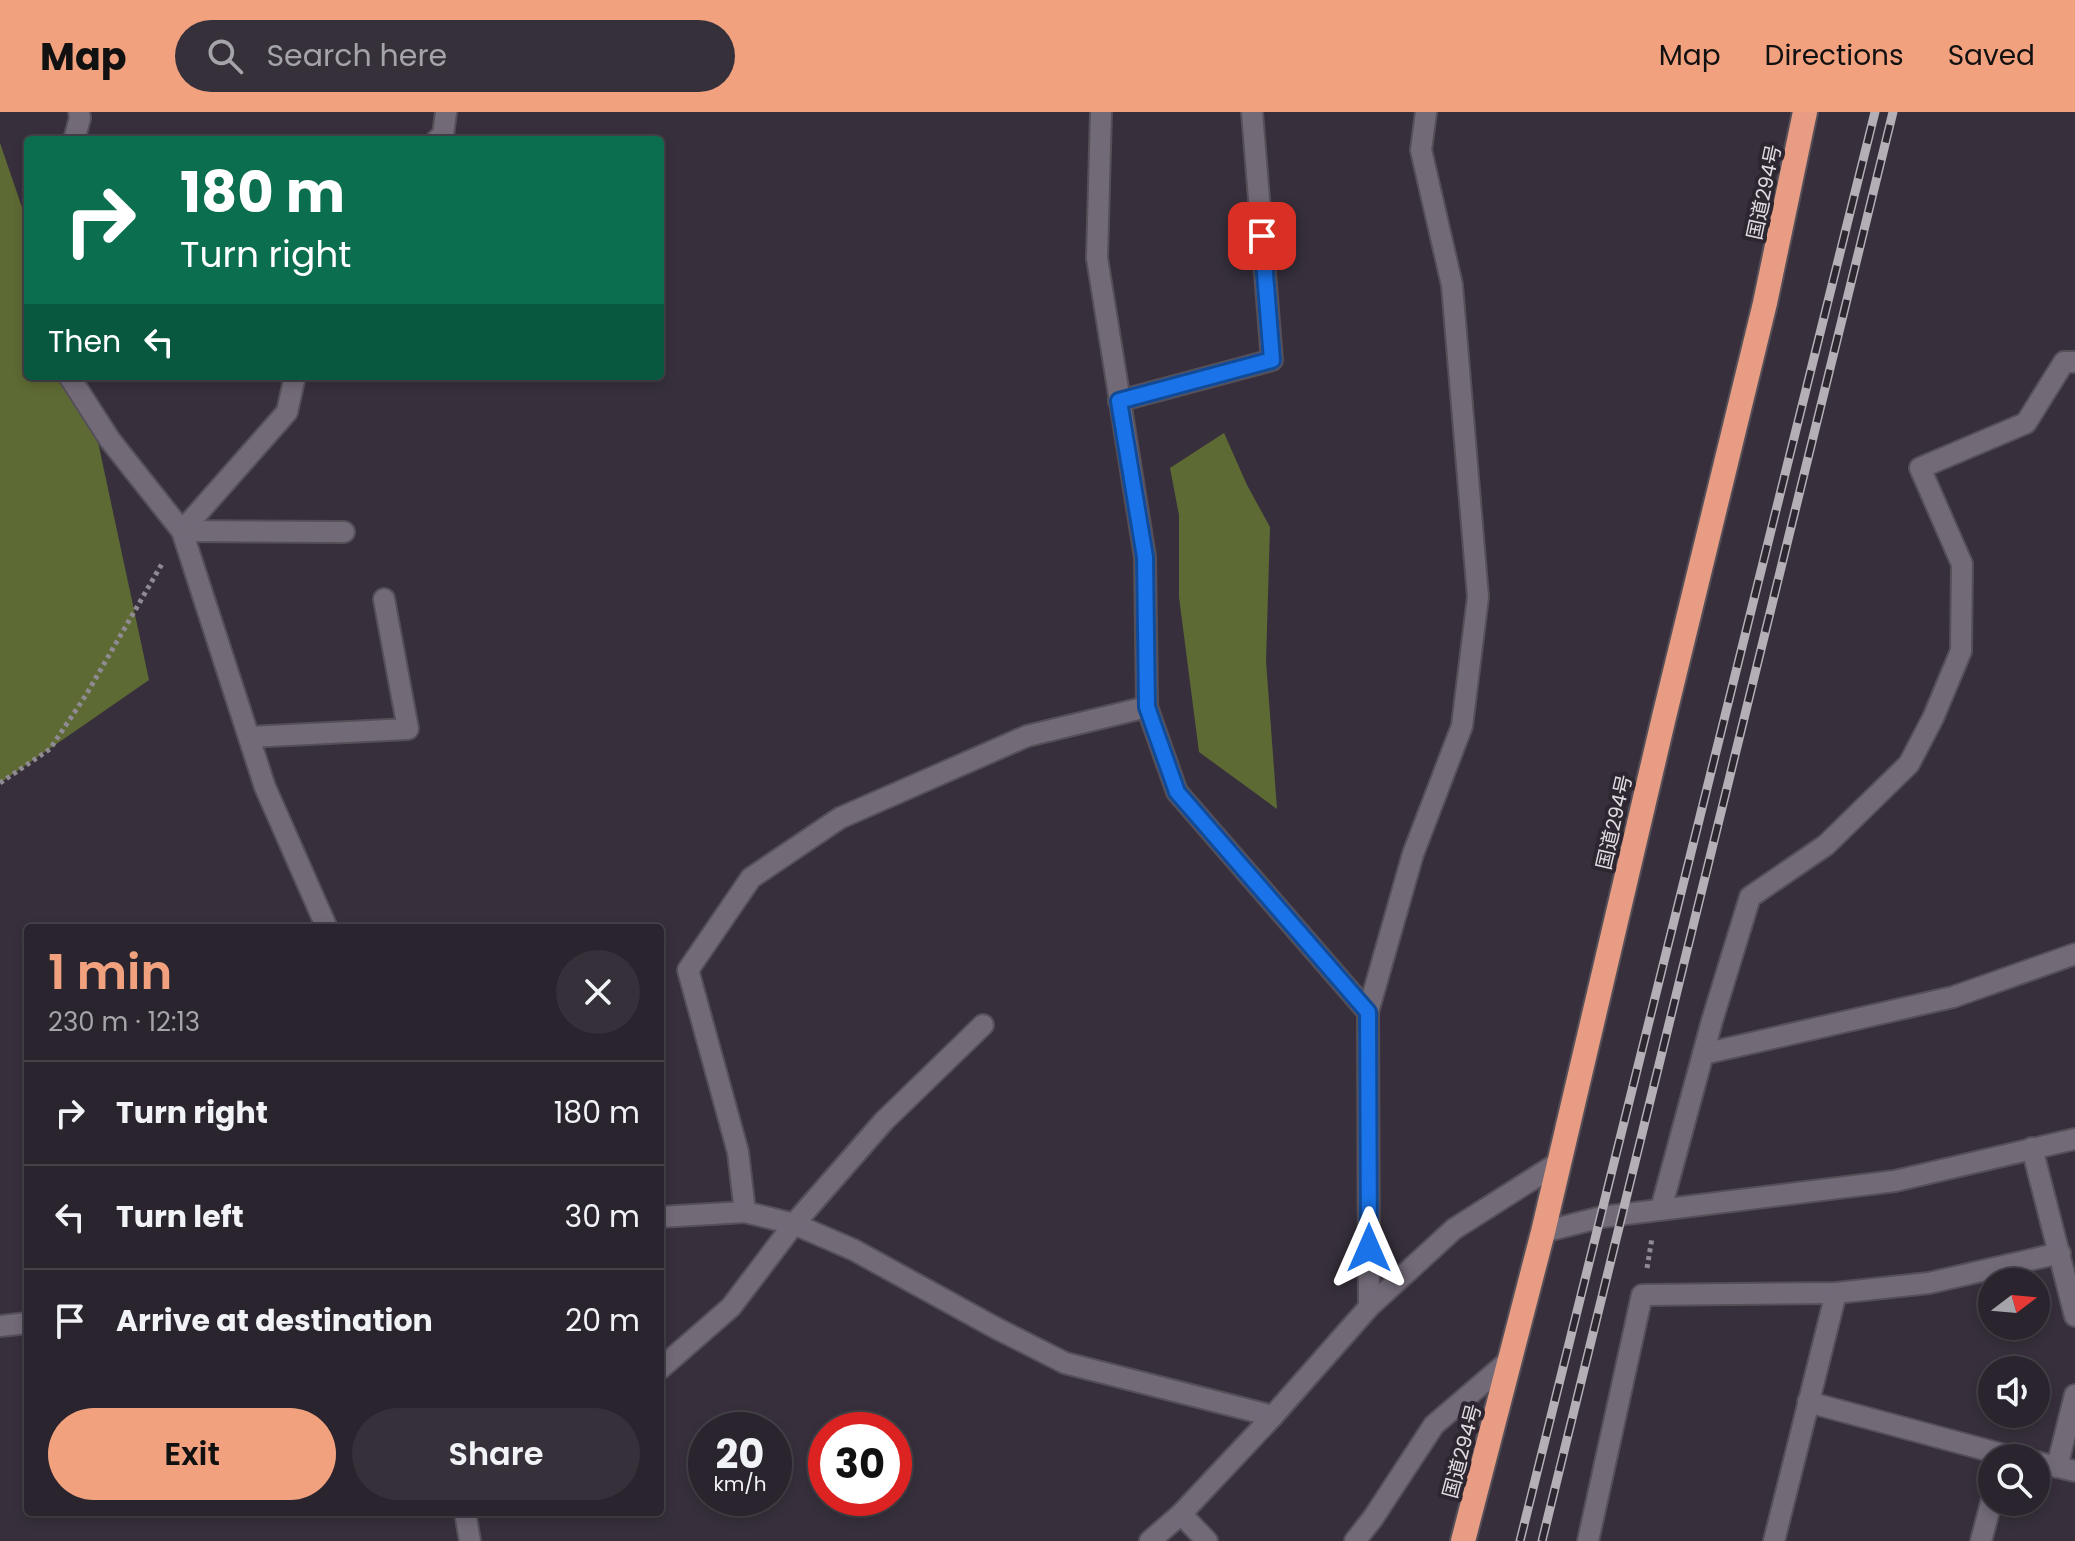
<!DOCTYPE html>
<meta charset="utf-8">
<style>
body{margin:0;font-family:Poppins,"Noto Sans JP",sans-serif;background:#353039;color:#f1f3f6;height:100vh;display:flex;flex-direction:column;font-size:30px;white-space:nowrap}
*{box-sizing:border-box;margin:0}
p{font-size:26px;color:#a5a4aa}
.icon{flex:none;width:44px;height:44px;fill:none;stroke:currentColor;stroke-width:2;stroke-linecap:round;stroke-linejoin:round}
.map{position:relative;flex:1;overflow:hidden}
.panel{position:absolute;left:24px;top:812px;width:640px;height:592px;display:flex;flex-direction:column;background:#29242d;border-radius:8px;box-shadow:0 4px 12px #0003,0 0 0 2px #454149}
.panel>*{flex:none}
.hud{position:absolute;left:24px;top:24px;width:640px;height:244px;border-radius:8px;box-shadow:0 4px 12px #0003,0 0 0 2px #454149;background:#0b6e4f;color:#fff;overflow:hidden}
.needle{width:52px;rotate:74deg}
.controls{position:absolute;left:1978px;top:1156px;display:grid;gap:16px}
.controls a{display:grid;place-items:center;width:72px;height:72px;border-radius:50%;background:#29242d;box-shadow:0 4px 12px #0003,0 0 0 2px #454149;font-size:40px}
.speed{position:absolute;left:688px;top:1300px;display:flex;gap:16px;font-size:40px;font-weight:700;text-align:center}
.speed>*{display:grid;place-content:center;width:104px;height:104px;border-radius:50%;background:#29242d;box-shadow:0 4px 12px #0003,0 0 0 2px #454149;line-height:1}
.speed small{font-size:20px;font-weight:400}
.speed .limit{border:12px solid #d22;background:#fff;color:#111}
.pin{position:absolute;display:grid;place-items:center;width:68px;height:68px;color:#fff;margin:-34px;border-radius:16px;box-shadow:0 4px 12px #0006}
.me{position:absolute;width:88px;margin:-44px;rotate:0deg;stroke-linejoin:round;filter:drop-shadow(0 0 6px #0008)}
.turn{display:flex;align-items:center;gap:28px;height:168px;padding:0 24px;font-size:36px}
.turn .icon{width:104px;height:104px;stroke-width:2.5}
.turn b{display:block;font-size:56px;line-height:68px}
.then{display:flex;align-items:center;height:76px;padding:0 24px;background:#0003;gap:16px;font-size:30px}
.round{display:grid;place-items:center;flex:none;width:84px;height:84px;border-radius:42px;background:#353039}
.summary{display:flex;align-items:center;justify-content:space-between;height:136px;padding:0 24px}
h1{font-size:48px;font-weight:600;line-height:60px;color:#f2a17e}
.primary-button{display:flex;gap:16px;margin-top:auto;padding:16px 24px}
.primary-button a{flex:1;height:92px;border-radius:48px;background:#f2a17e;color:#111;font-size:32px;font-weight:600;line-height:92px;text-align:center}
.primary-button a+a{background:#353039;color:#f1f3f6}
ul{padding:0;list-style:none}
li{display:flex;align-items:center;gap:24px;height:104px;padding:0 24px;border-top:2px solid #454149}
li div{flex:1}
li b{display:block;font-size:30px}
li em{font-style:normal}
header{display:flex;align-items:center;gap:48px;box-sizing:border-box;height:112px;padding:0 40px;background:#f2a17e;color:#111}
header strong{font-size:38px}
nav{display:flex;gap:44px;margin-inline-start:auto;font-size:28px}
.search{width:560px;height:72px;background:#353039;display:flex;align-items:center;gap:20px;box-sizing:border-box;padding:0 28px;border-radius:44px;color:#a5a4aa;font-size:30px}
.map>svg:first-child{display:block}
.forest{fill:#5e6a34}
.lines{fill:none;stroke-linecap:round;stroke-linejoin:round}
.street-casing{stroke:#554f58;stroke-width:24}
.highway-casing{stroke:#554f58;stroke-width:28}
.path{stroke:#908a93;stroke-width:5;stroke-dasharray:4 4;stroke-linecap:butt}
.street{stroke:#736a78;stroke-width:20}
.highway{stroke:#e89c83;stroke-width:24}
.rail-casing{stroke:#b4afb7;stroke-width:9}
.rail{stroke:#2d2631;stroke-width:6;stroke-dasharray:18;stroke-linecap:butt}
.route-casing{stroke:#114b97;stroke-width:20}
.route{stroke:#1a73e8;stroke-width:14}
.labels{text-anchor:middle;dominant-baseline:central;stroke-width:8;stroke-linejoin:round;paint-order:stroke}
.street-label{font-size:20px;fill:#e1dce3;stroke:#2d2631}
</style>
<header>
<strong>Map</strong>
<div class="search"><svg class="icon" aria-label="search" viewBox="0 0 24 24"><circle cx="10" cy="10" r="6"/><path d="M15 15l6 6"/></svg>Search here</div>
<nav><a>Map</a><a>Directions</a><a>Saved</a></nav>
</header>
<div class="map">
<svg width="2075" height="1429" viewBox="0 0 2075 1429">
<rect width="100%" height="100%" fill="#37303c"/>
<g class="forest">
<polygon points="0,31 28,113 28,264 78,264 95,316 149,568 0,671"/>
<polygon points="1224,321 1247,373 1270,415 1266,549 1277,697 1199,640 1179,485 1179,403 1170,356"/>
</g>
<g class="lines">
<defs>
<g id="street">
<polyline points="1101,0 1097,146 1145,445 1147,595 1177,680 1368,900 1369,1195"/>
<polyline points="74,28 80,6 79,0"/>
<polyline points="437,28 443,23 446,0"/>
<polyline points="69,264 110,328 182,419 265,675 327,816"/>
<polyline points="1119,289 1272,248 1252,0"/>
<polyline points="182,419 287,300 295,264"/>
<polyline points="182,419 344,420"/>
<polyline points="249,625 408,617 384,487"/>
<polyline points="1368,900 1413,742 1462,614 1478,485 1452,173 1421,38 1426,0"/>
<polyline points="1703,942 1953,885 2075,842"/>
<polyline points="2032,1036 2075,1204"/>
<polyline points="1661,1097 1712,909 1750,785 1826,733 1909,652 1933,606 1961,539 1962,452 1920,356 2026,311 2064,250 2075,250"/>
<polyline points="745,1100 738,1040 688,858 751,766 840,706 1027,624 1147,595"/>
<polyline points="660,1105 745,1100 794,1112 854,1138 994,1215 1065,1251 1273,1304"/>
<polyline points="1543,1120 1602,1105 1895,1069 2075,1027"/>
<polyline points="0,1214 28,1211"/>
<polyline points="660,1257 731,1195 794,1112 884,1009 983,913"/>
<polyline points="1808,1290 2016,1346"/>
<polyline points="2036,1350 2075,1359"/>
<polyline points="2057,1355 2075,1283"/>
<polyline points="465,1400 470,1429"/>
<polyline points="1181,1402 1207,1429"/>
<polyline points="1150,1429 1181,1402 1273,1304 1369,1195 1454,1117 1558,1051"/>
<polyline points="1355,1429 1373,1406 1434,1313 1512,1246"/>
<polyline points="1588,1429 1642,1183 1836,1181 1929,1171 2060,1141"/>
<polyline points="1774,1429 1836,1181"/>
<polyline points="1981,1429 1992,1387"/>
</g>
<polyline id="highway" points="1463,1429 1543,1120 1664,605 1765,191 1805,0"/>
</defs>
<use href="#street" class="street-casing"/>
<use href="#highway" class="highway-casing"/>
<g class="path">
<polyline points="0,671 50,637 86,583 163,450"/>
<polyline points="1647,1156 1652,1126"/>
</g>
<use href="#street" class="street"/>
<use href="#highway" class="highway"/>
<defs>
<g id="rail">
<polyline points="1520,1429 1875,0"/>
<polyline points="1542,1429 1893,0"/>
</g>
</defs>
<use href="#rail" class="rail-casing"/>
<use href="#rail" class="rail"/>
</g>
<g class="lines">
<defs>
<polyline id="route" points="1262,124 1272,248 1119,289 1145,445 1147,595 1177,680 1368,900 1369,1136"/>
</defs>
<use href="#route" class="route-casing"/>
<use href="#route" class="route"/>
</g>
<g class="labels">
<g class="street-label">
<text transform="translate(1764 80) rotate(-78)">国道294号</text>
<text transform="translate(1614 710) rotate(-77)">国道294号</text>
<text transform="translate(1462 1339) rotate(-75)">国道294号</text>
</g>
</g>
</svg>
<div class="controls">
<a><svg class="needle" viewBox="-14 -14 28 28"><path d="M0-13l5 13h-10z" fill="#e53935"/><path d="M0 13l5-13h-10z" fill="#a5a4aa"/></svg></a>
<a><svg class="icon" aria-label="sound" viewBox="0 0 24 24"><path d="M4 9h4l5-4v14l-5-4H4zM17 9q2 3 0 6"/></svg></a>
<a><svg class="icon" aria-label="search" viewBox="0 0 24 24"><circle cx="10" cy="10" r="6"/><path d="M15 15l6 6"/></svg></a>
</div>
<div class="speed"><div>20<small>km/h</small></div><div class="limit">30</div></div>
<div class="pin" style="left:1262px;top:124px;background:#d93025"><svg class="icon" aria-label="arrive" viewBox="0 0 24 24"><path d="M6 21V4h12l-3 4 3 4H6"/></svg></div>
<svg class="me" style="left:1369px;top:1136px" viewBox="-20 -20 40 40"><path d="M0-17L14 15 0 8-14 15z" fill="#1a73e8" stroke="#fff" stroke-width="4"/></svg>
<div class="hud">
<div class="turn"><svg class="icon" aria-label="right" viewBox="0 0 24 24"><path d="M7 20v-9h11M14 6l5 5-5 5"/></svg><div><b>180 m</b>Turn right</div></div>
<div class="then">Then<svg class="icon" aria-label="left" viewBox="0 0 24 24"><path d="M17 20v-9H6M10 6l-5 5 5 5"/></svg></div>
</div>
<section class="panel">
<div class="summary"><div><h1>1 min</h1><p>230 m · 12:13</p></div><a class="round"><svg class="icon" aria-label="close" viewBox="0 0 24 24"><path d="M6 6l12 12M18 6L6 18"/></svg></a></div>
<ul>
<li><svg class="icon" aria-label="right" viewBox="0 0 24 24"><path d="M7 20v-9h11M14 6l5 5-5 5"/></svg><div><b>Turn right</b></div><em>180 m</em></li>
<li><svg class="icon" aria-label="left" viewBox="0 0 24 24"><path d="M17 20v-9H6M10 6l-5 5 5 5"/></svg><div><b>Turn left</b></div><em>30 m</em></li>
<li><svg class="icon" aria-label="arrive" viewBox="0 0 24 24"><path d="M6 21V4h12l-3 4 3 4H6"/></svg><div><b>Arrive at destination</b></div><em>20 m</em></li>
</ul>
<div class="primary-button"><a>Exit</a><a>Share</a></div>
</section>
</div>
